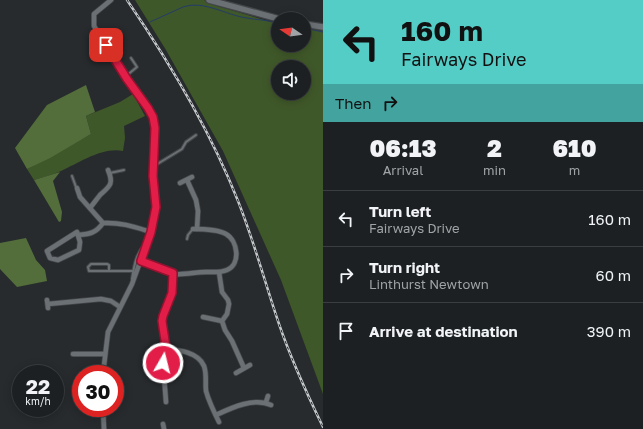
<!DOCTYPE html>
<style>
body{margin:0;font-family:"Golos Text",sans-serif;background:#2a2d2f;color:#f1f3f6;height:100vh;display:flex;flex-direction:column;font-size:15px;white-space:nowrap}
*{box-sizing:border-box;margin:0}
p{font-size:13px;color:#a0a3a5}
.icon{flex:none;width:22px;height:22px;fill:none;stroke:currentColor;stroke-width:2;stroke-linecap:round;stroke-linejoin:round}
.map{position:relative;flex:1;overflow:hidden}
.sheet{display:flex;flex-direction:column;background:#1d2022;width:320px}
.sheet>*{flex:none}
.guide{background:#54cdc7;color:#111;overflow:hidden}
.needle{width:26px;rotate:283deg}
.tools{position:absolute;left:271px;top:12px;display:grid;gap:8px}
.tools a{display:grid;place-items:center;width:40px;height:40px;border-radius:50%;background:#1d2022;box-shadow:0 2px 10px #0003,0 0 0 1px #3b3e40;font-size:20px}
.speed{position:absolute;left:12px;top:365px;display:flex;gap:8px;font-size:20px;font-weight:700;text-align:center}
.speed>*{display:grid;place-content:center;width:52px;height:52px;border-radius:50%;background:#1d2022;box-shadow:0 2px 10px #0003,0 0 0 1px #3b3e40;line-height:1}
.speed small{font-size:10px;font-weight:400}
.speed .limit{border:6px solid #d22;background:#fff;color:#111}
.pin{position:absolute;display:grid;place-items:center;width:34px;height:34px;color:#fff;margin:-17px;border-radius:8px;box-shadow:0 2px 6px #0006}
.me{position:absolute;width:44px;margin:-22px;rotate:8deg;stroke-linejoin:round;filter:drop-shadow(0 0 3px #0008)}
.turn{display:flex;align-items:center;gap:14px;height:84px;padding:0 12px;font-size:18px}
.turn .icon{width:52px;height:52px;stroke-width:2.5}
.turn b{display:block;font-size:28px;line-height:34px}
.then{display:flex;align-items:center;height:38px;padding:0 12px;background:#0003;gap:8px;font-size:15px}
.eta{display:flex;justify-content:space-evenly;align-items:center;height:68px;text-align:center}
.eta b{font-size:24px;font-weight:800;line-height:28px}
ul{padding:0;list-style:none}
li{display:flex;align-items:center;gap:12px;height:56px;padding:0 12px;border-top:1px solid #3b3e40}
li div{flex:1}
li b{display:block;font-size:15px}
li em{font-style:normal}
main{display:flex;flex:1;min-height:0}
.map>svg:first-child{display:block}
.green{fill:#3f5829;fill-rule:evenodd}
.forest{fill:#536e3b}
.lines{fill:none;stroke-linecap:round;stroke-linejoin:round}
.stream{stroke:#243c69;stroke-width:1}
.service-casing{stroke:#434649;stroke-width:4}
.minor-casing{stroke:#434649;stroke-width:6}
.tertiary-casing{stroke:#434649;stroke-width:8}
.service{stroke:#6b7074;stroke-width:2}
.minor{stroke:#6b7074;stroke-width:4.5}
.tertiary{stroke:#6b7074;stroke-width:5.5}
.rail-casing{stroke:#c6c9cc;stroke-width:2.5}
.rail{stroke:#1e2125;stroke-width:1;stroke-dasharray:3;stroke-linecap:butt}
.route-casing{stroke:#92132f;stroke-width:10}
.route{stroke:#e11d48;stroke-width:7}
</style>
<main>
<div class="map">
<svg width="323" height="429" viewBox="0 0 323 429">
<rect width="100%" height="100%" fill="#272b2e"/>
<g class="green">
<path d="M135,0H204L214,5L278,24V45H304V29L323,31V394L281,280L223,151L166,50ZM278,67H304V93H278Z"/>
<path d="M133,94L145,116L124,126L125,138L123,151C102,147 79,163 61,171C52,175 43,177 34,180L27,169L91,134L86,116L120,102Z"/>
</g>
<g class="forest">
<polygon points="86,85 95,112 86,116 91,134 50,158 27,169 15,148 47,105"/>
<polygon points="60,172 53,181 62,212 61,221 59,222 34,180"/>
<polygon points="26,238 36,260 45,270 47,281 17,287 0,269 0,243"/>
</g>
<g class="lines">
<g class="stream">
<path d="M150,22L183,7C205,0 225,15 247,18C257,20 268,20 278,23"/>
<polyline points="304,28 323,32"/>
</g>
<defs>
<g id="service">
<polyline points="126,76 137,67 131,58"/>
<polyline points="154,166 182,149 186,142 196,135"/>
<polyline points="110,173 124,170"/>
<polyline points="72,176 76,187"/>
<polyline points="187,239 188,235 192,230"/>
<polyline points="109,271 109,265 107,264 91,264 88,267 89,271 133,271"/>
<path d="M132,279C134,266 136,254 145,244"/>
</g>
<g id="minor">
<polyline points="187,180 196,200 198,211 197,229"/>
<polyline points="180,183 192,177"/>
<path d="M77,188L80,197L103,223C121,222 135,227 151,232"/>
<path d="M90,208C93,204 97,199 100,195C110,186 114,184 108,170"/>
<polygon points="77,232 80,242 79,250 58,260 50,258 47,251"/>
<path d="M78,235C90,234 96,233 103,223"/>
<path d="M141,261C152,266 163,272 175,274C185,275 196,272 206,272C213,272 220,273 227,270C241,264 238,241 226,234C217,229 203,229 193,229"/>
<polyline points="219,272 222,292 228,300 229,304 227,314 222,321 225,330 232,341 244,368"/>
<polyline points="47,300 48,308"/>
<polyline points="48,304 101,299 111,301 120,307"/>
<polyline points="203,317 222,321"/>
<path d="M166,349C179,350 198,352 204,366C207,374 205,383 206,391C209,402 214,412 219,422"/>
<polyline points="73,354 105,354"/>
<polyline points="236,373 250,365"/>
<polyline points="103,374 108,332 132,284 151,232 154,219 155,207 153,176 155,128 153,117 148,108 127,79 94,26 94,14 111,0"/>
<polyline points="166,402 163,363 166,347 163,321 163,316 173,293 173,273"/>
<polyline points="266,402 268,396"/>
<polyline points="103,408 104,429"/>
<path d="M216,415C231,408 254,397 271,405"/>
<polyline points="163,424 164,429"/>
</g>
<g id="tertiary">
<polyline points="209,0 279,19"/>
<polyline points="304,24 323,27"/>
</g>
</defs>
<use href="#service" class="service-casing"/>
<use href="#minor" class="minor-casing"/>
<use href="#tertiary" class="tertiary-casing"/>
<use href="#service" class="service"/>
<use href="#minor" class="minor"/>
<use href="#tertiary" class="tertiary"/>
<defs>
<path id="rail" d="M127,0C170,63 210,130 238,201C254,241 265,283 279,324C291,359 307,394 323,427"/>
</defs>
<use href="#rail" class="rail-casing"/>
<use href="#rail" class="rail"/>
</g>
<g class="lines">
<defs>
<polyline id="route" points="106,45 127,79 148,108 153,117 155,128 153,176 156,207 151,232 141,261 173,273 172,293 163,316 162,321 166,347 163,363"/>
</defs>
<use href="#route" class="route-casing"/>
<use href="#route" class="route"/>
</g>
</svg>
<div class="tools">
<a><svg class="needle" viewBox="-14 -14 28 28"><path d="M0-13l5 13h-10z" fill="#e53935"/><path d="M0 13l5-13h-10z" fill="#a0a3a5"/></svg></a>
<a><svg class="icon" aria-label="sound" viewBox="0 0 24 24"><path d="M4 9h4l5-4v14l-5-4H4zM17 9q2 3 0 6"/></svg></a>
</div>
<div class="speed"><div>22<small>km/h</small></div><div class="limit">30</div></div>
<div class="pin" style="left:106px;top:45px;background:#d93025"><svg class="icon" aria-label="arrive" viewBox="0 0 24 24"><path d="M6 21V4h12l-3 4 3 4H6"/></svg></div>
<svg class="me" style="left:163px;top:363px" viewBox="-20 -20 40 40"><circle r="17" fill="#e11d48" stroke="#fff" stroke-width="3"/><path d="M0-11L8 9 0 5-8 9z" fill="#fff"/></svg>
</div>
<section class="sheet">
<div class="guide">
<div class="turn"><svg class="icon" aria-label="left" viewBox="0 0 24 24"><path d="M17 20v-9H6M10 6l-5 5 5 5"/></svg><div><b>160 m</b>Fairways Drive</div></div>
<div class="then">Then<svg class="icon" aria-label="right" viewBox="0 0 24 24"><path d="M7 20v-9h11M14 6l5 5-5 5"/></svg></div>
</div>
<div class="eta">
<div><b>06:13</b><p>Arrival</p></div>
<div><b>2</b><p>min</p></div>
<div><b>610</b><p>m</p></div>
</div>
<ul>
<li><svg class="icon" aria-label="left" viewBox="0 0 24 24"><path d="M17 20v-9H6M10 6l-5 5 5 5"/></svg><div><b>Turn left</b><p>Fairways Drive</p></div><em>160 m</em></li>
<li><svg class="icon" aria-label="right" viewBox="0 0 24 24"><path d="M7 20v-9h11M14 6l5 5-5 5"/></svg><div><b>Turn right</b><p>Linthurst Newtown</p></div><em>60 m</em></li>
<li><svg class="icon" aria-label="arrive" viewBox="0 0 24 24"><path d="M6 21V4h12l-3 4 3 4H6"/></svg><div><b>Arrive at destination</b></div><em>390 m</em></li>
</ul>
</section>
</main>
